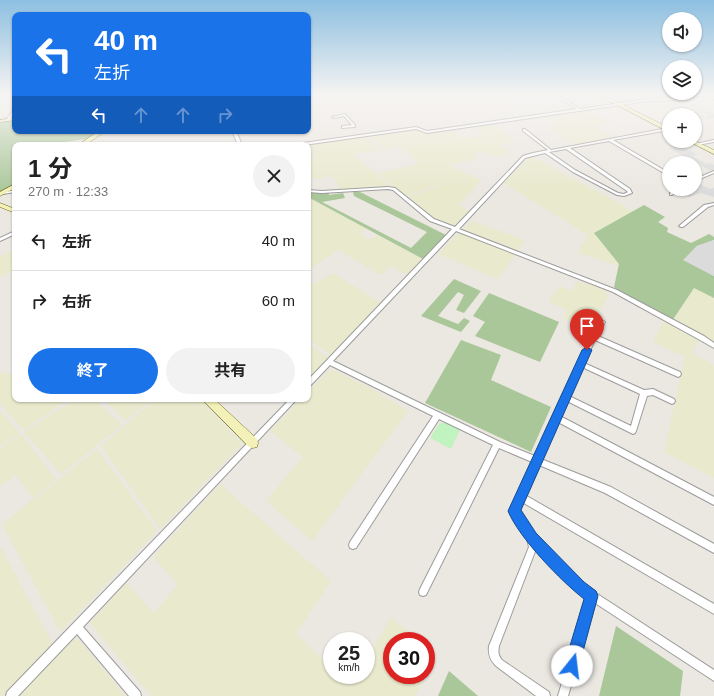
<!DOCTYPE html>
<html lang="ja">
<meta charset="utf-8">
<style>
body{margin:0;font-family:Arial,"Noto Sans JP",sans-serif;background:#f2f2f2;color:#222;height:100vh;display:flex;flex-direction:column;font-size:15px;white-space:nowrap}
*{box-sizing:border-box;margin:0}
p{font-size:13px;color:#767676}
.icon{flex:none;width:22px;height:22px;fill:none;stroke:currentColor;stroke-width:2;stroke-linecap:round;stroke-linejoin:round}
.map{position:relative;flex:1;overflow:hidden}
.sheet{position:absolute;left:12px;top:142px;width:299px;height:260px;display:flex;flex-direction:column;background:#fff;border-radius:8px;box-shadow:0 1px 3px #0004}
.sheet>*{flex:none}
.banner{position:absolute;left:12px;top:12px;width:299px;height:122px;border-radius:8px;box-shadow:0 1px 3px #0004;background:#1a73e8;color:#fff;overflow:hidden}
.controls{position:absolute;left:662px;top:12px;display:grid;gap:8px}
.controls a{display:grid;place-items:center;width:40px;height:40px;border-radius:50%;background:#fff;box-shadow:0 1px 3px #0004;font-size:20px}
.speed{position:absolute;left:323px;top:632px;display:flex;gap:8px;font-size:20px;font-weight:700;text-align:center}
.speed>*{display:grid;place-content:center;width:52px;height:52px;border-radius:50%;background:#fff;box-shadow:0 1px 3px #0004;line-height:1}
.speed small{font-size:10px;font-weight:400}
.speed .limit{border:6px solid #d22;background:#fff;color:#111}
.pin{position:absolute;display:grid;place-items:center;width:34px;height:34px;color:#fff;margin:-41px -17px;border-radius:50% 50% 50% 0;rotate:-45deg;box-shadow:0 0 4px #0007}
.pin .icon{rotate:45deg}
.me{position:absolute;width:44px;margin:-22px;rotate:16deg;stroke-linejoin:round;filter:drop-shadow(0 0 3px #0008)}
.turn{display:flex;align-items:center;gap:14px;height:84px;padding:0 16px;font-size:18px}
.turn .icon{width:52px;height:52px;stroke-width:2.5}
.turn b{display:block;font-size:28px;line-height:34px}
.lanes{display:flex;align-items:center;height:38px;padding:0 16px;background:#0003;justify-content:center;gap:20px;direction:ltr}
.lanes .off{opacity:.35}
.round{display:grid;place-items:center;flex:none;width:42px;height:42px;border-radius:21px;background:#f2f2f2}
.head{display:flex;align-items:center;justify-content:space-between;height:68px;padding:0 16px}
h1{font-size:24px;font-weight:700;line-height:30px}
.cta{display:flex;gap:8px;margin-top:auto;padding:8px 16px}
.cta a{flex:1;height:46px;border-radius:24px;background:#1a73e8;color:#fff;font-size:16px;font-weight:700;line-height:46px;text-align:center}
.cta a+a{background:#f2f2f2;color:#222}
ul{padding:0;list-style:none}
li{display:flex;align-items:center;gap:12px;height:60px;padding:0 16px;border-top:1px solid #e0e0e0}
li div{flex:1}
li b{display:block;font-size:15px}
li em{font-style:normal}
.map>svg:first-child{display:block}
.farmland{fill:#e9e9cd}
.forest{fill:#aac799}
.park{fill:#c0f3c0}
.parking{fill:#dbdbdb}
.lines{fill:none;stroke-linecap:round;stroke-linejoin:round}
.street-casing{stroke:#9c9c9c;stroke-width:2}
.secondary-casing{stroke:#64660d;stroke-width:1}
.street{fill:#fff;fill-rule:evenodd}
.secondary{fill:#f3f1b7;fill-rule:evenodd}
.route{fill:#1a73e8;stroke:#114b97}
</style>
<div class="map">
<svg width="714" height="696" viewBox="0 0 714 696">
<rect width="100%" height="100%" fill="#ebe7e1"/>
<g class="farmland">
<polygon points="649,101 663,101 693,115 669,115 665,116 641,103"/>
<polygon points="591,111 611,123 595,126 613,138 574,145 546,126 557,124 543,116"/>
<polygon points="493,123 516,141 500,144 510,154 497,156 495,155 488,156 484,152 475,153 473,155 477,159 450,165 452,167 482,180 459,204 469,212 454,227 436,220 423,212 406,197 438,187 437,186 404,196 378,173 419,164 400,146 384,149 369,136 411,130 416,130 425,133 453,128 462,139 485,135 475,126"/>
<polygon points="366,136 380,150 354,154 390,186 340,189 333,176 308,180 308,145 301,145"/>
<polygon points="532,156 633,211 594,233 620,264 619,266 578,253 588,235 504,183 528,158"/>
<polygon points="308,197 366,228 359,234 371,240 378,235 423,259 407,275 391,266 381,275 338,250 308,270 308,217 310,216 308,214"/>
<polygon points="471,221 525,240 517,251 463,230"/>
<polygon points="459,232 516,254 498,279 438,254"/>
<polygon points="15,249 15,270 0,277 0,256"/>
<polygon points="333,273 381,303 331,355 308,338 308,281 314,284"/>
<polygon points="577,281 593,286 595,284 604,288 608,297 590,327 564,319 567,310 549,302 559,286 572,291"/>
<polygon points="694,288 714,298 714,343 672,321"/>
<polygon points="664,320 700,339 692,353 714,365 714,478 664,452 685,357 653,342"/>
<polygon points="308,343 328,358 308,378"/>
<polygon points="330,369 365,385 408,411 312,541 266,501 303,457 270,431 301,399 308,399 308,392"/>
<polygon points="1,372 15,375 15,399 69,399 24,430 0,404 0,373"/>
<polygon points="75,399 95,399 122,425 61,474 24,432"/>
<polygon points="103,399 152,399 125,421"/>
<polygon points="155,399 168,399 170,401 173,399 200,399 242,444 160,529 101,446"/>
<polygon points="0,411 20,433 0,446"/>
<polygon points="21,434 56,479 33,498 16,475 0,486 0,449"/>
<polygon points="97,449 157,531 60,632 2,524"/>
<polygon points="220,484 331,581 296,634 332,668 332,675 340,675 351,685 357,675 366,675 366,660 391,617 420,641 392,641 392,675 425,675 415,696 151,696 90,623 126,583 154,613 178,585 153,557"/>
<polygon points="0,546 53,644 3,696 0,696"/>
<polygon points="78,639 126,696 17,696 70,640"/>
</g>
<g class="forest">
<polygon points="15,120 15,131 100,131 86,139 44,145 15,145 15,183 0,193 0,122"/>
<polygon points="308,192 329,193 329,195 343,193 345,198 322,202 411,248 427,232 354,196 353,192 360,192 446,235 423,259 308,197"/>
<polygon points="644,205 665,217 658,222 668,228 667,232 691,243 709,234 714,237 714,240 697,246 684,260 714,276 714,298 694,288 672,321 636,306 614,287 619,264 594,233"/>
<polygon points="454,279 481,291 464,313 456,310 464,295 458,292 438,316 458,324 464,318 470,321 461,332 421,316"/>
<polygon points="489,293 559,322 540,362 475,336 485,322 473,316"/>
<polygon points="461,340 501,355 491,380 551,407 531,452 425,403"/>
<polygon points="616,626 683,671 680,696 599,696"/>
<polygon points="449,671 478,696 438,696"/>
</g>
<polygon class="park" points="445,422 460,430 451,449 430,438 439,424"/>
<g class="parking">
<polygon points="675,103 705,117 708,117 706,115 708,114 690,105 694,105 714,114 714,118 707,119 698,117 670,104"/>
<polygon points="681,146 697,154 692,156 707,164 710,163 714,165 714,170 711,171 669,148"/>
<polygon points="698,183 710,189 714,188 714,197 701,193 689,197 680,192 686,189 695,189 695,184"/>
<polygon points="714,240 714,276 683,260 697,246"/>
</g>
<g class="lines">
<defs>
<g id="street">
<polygon points="0,95 3,95 3,96 0,97"/>
<polygon points="554,95 558,95 580,109 648,99 673,98 680,95 684,95 674,100 648,101 427,133 416,129 304,145 294,145 296,144 416,127 427,131 577,109"/>
<polygon points="697,95 705,95 714,97 714,99"/>
<polygon points="14,109 15,109 15,112 9,121 7,121 6,120"/>
<polygon points="345,114 355,125 355,127 342,128 342,126 352,125 344,116 334,118 332,117"/>
<path d="M668,128H669V130L613,140L669,173V176L609,141L570,148L630,189L632,193L624,196L617,195L573,172L545,153L525,158L459,229L617,290L704,336L714,343V348L700,340L613,292L456,231L333,361L500,442L535,456L577,364L600,320H602L605,322L598,336L680,372L681,374L680,376L678,377L676,376L595,340L584,363L644,390L653,389L655,390L674,399L675,401L674,403L672,404L653,395L647,396L636,431L635,433L633,434L567,401L560,416L714,497V505L558,422L541,459L611,487L714,544V553L605,493L539,465L525,495L714,604V614L522,502L518,510L534,535L582,584L714,670V681L595,603L568,696H558L587,598L576,590L536,549L499,646C498,652 498,655 502,660L549,692L550,696H536L496,666C490,660 488,654 489,646L529,547L527,539L510,511L532,462L499,448L426,595L423,596L420,595L419,592L420,589L493,445L439,419L356,548L353,549L350,548L349,545L350,542L433,416L330,365L310,386L308,387V380L452,229L430,221L393,190L388,189L322,193L308,192V190L322,191L388,187L395,188L434,219L455,227L523,156L533,153L548,150L523,131V129H525L551,150ZM566,149L627,191L628,192L624,194L618,193L575,170L549,152ZM582,367L640,394L631,426L569,396Z"/>
<polygon points="232,131 236,131 242,145 238,145"/>
<polygon points="714,140 714,142 697,145 695,144"/>
<polygon points="714,171 714,173 695,181 695,179"/>
<polygon points="675,189 680,189 672,195 670,195 670,193"/>
<polygon points="15,190 15,192 3,194 1,193"/>
<polygon points="714,203 714,205 708,207 683,227 681,227 679,226 704,205"/>
<polygon points="15,231 15,234 0,241 0,238"/>
<polygon points="290,399 297,399 83,627 140,692 141,696 129,696 77,634 18,696 6,696 7,692"/>
</g>
<g id="secondary">
<polygon points="598,95 604,95 669,128 669,132"/>
<polygon points="15,118 15,120 0,122 0,120"/>
<polygon points="99,131 106,131 85,145 78,145"/>
<polygon points="688,141 695,141 714,150 714,154"/>
<polygon points="15,184 15,188 0,196 0,192"/>
<polygon points="0,203 15,209 15,213 0,207"/>
<polygon points="202,399 214,399 257,439 258,443 257,447 253,448 249,447"/>
</g>
</defs>
<use href="#street" class="street-casing"/>
<use href="#secondary" class="secondary-casing"/>
<use href="#street" class="street"/>
<use href="#secondary" class="secondary"/>
</g>
<linearGradient id="sky" x2="0" y2="1"><stop stop-color="#8dbfe1"/><stop offset="0.49" stop-color="#f6f4f2"/><stop offset="1" stop-color="#f6f4f2" stop-opacity="0"/></linearGradient>
<rect width="714" height="193" fill="url(#sky)"/>
<path class="route" d="M587,347L592,350L521,510L536,533L584,582L596,591L598,596L579,666L577,672L572,674L566,672L564,666L584,599C561,581 519,538 508,511L582,350Z"/>
</svg>
<div class="controls">
<a><svg class="icon" aria-label="sound" viewBox="0 0 24 24"><path d="M4 9h4l5-4v14l-5-4H4zM17 9q2 3 0 6"/></svg></a>
<a><svg class="icon" aria-label="layers" viewBox="0 0 24 24"><path d="M12 4l9 5-9 5-9-5zM3 14l9 5 9-5"/></svg></a>
<a>+</a>
<a>−</a>
</div>
<div class="speed"><div>25<small>km/h</small></div><div class="limit">30</div></div>
<div class="pin" style="left:587px;top:350px;background:#d93025"><svg class="icon" aria-label="arrive" viewBox="0 0 24 24"><path d="M6 21V4h12l-3 4 3 4H6"/></svg></div>
<svg class="me" style="left:572px;top:666px" viewBox="-20 -20 40 40"><circle r="19" fill="#fff"/><path d="M0-13L10 11 0 6-10 11z" fill="#1a73e8"/></svg>
<div class="banner">
<div class="turn"><svg class="icon" aria-label="left" viewBox="0 0 24 24"><path d="M17 20v-9H6M10 6l-5 5 5 5"/></svg><div><b>40 m</b>左折</div></div>
<div class="lanes"><svg class="icon" aria-label="left" viewBox="0 0 24 24"><path d="M17 20v-9H6M10 6l-5 5 5 5"/></svg><svg class="icon off" aria-label="ahead" viewBox="0 0 24 24"><path d="M12 20V5M6 11l6-6 6 6"/></svg><svg class="icon off" aria-label="ahead" viewBox="0 0 24 24"><path d="M12 20V5M6 11l6-6 6 6"/></svg><svg class="icon off" aria-label="right" viewBox="0 0 24 24"><path d="M7 20v-9h11M14 6l5 5-5 5"/></svg></div>
</div>
<section class="sheet">
<div class="head"><div><h1>1 分</h1><p>270 m · 12:33</p></div><a class="round"><svg class="icon" aria-label="close" viewBox="0 0 24 24"><path d="M6 6l12 12M18 6L6 18"/></svg></a></div>
<ul>
<li><svg class="icon" aria-label="left" viewBox="0 0 24 24"><path d="M17 20v-9H6M10 6l-5 5 5 5"/></svg><div><b>左折</b></div><em>40 m</em></li>
<li><svg class="icon" aria-label="right" viewBox="0 0 24 24"><path d="M7 20v-9h11M14 6l5 5-5 5"/></svg><div><b>右折</b></div><em>60 m</em></li>
</ul>
<div class="cta"><a>終了</a><a>共有</a></div>
</section>
</div>
